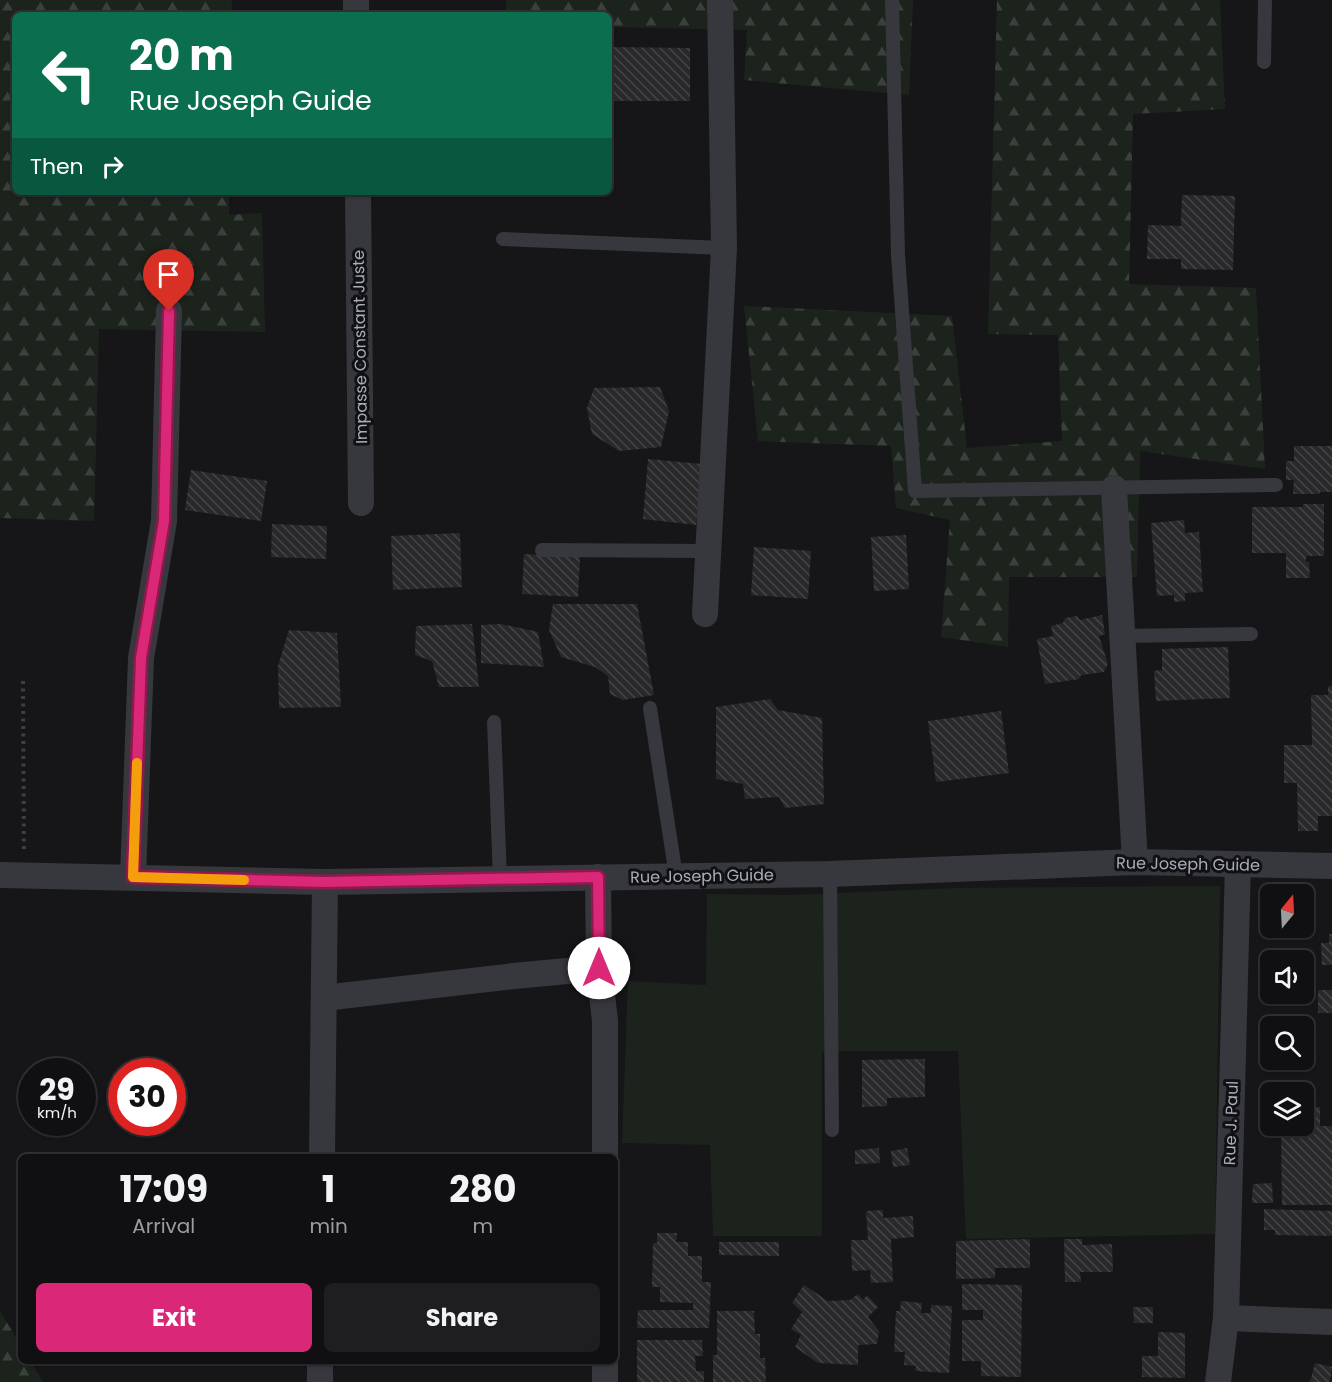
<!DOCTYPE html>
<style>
body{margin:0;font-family:Poppins,sans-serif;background:#1e1e20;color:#f1f3f6;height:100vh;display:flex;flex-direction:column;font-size:22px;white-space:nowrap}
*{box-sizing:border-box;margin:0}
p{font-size:20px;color:#9c9d9f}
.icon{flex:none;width:33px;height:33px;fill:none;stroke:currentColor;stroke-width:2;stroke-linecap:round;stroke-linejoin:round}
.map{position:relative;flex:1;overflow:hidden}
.details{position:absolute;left:18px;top:1154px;width:600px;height:210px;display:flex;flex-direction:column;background:#101012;border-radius:9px;box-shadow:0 2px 4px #0004,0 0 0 2px #303032}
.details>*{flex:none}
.hud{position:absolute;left:12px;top:12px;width:600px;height:183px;border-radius:9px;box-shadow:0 2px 4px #0004,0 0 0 2px #303032;background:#0b6e4f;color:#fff;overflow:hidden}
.needle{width:39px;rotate:18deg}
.controls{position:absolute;left:1260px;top:884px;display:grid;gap:12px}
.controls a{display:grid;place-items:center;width:54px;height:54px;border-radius:9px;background:#101012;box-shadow:0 2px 4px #0004,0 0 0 2px #303032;font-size:30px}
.speed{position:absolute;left:18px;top:1058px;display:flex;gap:12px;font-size:30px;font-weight:700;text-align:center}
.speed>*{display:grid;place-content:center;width:78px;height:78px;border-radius:50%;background:#101012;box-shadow:0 2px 4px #0004,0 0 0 2px #303032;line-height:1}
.speed small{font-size:15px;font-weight:400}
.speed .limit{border:9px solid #d22;background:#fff;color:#111}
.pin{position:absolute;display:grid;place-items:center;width:51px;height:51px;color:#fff;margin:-62px -26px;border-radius:50% 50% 50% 0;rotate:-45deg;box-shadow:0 0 6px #0007}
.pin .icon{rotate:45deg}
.me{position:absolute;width:66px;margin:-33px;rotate:0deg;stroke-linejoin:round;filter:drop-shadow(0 0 4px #0008)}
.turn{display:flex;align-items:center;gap:21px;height:126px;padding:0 18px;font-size:27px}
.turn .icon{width:78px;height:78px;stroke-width:2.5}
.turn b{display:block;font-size:42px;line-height:51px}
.then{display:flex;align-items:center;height:57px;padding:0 18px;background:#0003;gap:12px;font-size:22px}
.eta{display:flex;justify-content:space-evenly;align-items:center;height:102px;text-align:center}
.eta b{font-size:36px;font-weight:700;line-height:42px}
.primary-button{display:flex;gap:12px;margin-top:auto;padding:12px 18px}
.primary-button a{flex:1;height:69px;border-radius:9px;background:#db2777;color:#fff;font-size:24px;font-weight:700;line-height:69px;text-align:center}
.primary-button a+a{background:#1e1e20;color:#f1f3f6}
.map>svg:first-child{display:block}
.grass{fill:#1c231d}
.forest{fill:url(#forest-firs)}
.building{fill:url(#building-back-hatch)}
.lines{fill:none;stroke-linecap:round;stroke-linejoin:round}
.path{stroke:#3d3f44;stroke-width:4;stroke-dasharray:3 4.5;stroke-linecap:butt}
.service{stroke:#37383d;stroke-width:14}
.minor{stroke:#37383d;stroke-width:26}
.route-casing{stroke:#8e194d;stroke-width:15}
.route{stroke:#db2777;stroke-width:10}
.slow{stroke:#f59e0b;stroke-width:10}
.labels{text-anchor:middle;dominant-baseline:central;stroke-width:6;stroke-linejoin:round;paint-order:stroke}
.street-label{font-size:16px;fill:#a8adb8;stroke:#111113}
</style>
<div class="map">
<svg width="1332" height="1382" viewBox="0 0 1332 1382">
<defs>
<pattern id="forest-firs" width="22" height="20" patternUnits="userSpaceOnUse" patternTransform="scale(1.5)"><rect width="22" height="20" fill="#1c231d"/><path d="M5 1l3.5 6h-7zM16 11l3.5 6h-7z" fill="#3a403c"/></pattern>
<pattern id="building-back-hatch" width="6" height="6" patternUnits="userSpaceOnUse" patternTransform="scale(1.5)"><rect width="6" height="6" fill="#29292c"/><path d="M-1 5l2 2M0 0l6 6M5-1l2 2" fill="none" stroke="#454548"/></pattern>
</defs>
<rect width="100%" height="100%" fill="#161618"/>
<polygon class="grass" points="1220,886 1215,1234 966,1239 958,1051 840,1051 822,1052 822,1236 713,1236 710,1145 622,1143 628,981 706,985 707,894 793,895 955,888"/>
<g class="forest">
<polygon points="0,0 232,0 231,15 15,15 15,192 229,192 229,215 262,213 265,332 99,329 94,521 0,518"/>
<polygon points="506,0 913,0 909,95 744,80 747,30 609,27 609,15 507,15"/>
<polygon points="997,0 1220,0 1225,109 1133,114 1129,284 1256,288 1265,469 1140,451 1137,577 1009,577 1008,647 941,637 950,520 896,508 891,446 758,441 744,306 952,316 967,448 1062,441 1058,335 988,334"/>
<polygon points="0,1311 21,1346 21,1360 30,1361 43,1382 0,1382"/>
</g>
<g class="building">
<polygon points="609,47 690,48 690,101 609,101"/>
<polygon points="1182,195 1235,196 1233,270 1181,269 1181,259 1147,259 1148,225 1181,226"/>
<polygon points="660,387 669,411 661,447 619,451 592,434 587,408 594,388"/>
<polygon points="1294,446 1332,446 1332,492 1320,492 1320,494 1293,494 1294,480 1286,480 1286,461 1294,461"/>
<polygon points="648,459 702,464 696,525 643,519"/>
<polygon points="191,470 267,481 261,521 185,510"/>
<polygon points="1303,504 1324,504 1324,556 1306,556 1306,562 1309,562 1310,578 1286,578 1286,553 1252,553 1252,507 1303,507"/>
<polygon points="1184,520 1185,533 1199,532 1203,592 1185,593 1185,601 1174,602 1174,595 1157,596 1151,523"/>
<polygon points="272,524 327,526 326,559 271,557"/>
<polygon points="460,533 462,587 393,590 391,536"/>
<polygon points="906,535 909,589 874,591 871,537"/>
<polygon points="754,547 811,551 808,599 751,595"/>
<polygon points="524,554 580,557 578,597 522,594"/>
<polygon points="553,604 637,604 654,695 623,700 610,694 608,676 595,667 561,657 549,630"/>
<polygon points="1102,615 1105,634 1099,636 1108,664 1104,672 1081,675 1079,679 1045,684 1037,639 1053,636 1051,626 1063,623 1065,618 1077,616 1080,620"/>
<polygon points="472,624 479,687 439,687 432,661 415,655 416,626"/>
<polygon points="501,624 538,632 544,667 481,663 481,625"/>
<polygon points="289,630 337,633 341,707 279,708 278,666"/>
<polygon points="1228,647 1230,698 1156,701 1154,671 1162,670 1162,649"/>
<polygon points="1328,686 1332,686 1332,816 1318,816 1318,831 1298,831 1297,783 1284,783 1284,745 1312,745 1311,695 1328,695"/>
<polygon points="770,699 778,710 822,718 824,804 785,808 779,797 745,799 743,784 716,779 716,707"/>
<polygon points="1001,711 1009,773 936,782 928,721"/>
<polygon points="1329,934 1332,934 1332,965 1322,965 1321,943 1329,943"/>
<rect x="1318" y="990" width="14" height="23"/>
<polygon points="925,1059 925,1097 887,1098 887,1106 862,1107 862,1060"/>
<polygon points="1304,1107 1320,1107 1320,1126 1332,1126 1332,1205 1282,1205 1281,1128 1295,1128 1295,1125 1304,1125"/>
<polygon points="879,1148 880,1163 855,1164 855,1150"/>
<polygon points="907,1148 910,1165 893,1167 891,1151"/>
<polygon points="1272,1183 1273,1203 1252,1203 1253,1184"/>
<polygon points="1264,1209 1332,1211 1332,1236 1275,1235 1275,1230 1264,1230"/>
<polygon points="883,1210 883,1218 913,1216 914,1237 891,1239 893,1282 871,1283 870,1270 852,1271 851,1240 868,1240 866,1211"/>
<polygon points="657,1233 677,1233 676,1242 688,1242 688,1256 702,1256 702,1282 711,1282 709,1328 637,1328 638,1310 693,1310 693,1303 660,1302 660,1287 652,1287 653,1243 657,1243"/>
<polygon points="1030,1239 1030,1268 995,1268 995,1278 956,1279 956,1241"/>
<polygon points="1064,1239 1082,1239 1082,1245 1112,1244 1113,1272 1080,1272 1081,1282 1065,1282"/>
<polygon points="719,1242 779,1242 779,1256 719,1255"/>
<polygon points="962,1284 1022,1285 1021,1377 981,1376 981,1361 962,1361 962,1320 983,1320 983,1310 962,1310"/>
<polygon points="804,1285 828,1301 850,1300 858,1294 863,1300 867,1295 878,1307 868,1317 879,1331 877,1344 858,1345 858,1365 818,1363 795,1347 801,1335 791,1329 802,1312 792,1303"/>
<polygon points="901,1301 922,1303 921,1313 931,1313 931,1305 952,1306 949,1373 915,1371 916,1366 904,1365 905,1352 894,1352 896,1311 900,1311"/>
<polygon points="1133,1307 1153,1307 1153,1323 1134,1323"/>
<polygon points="717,1311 754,1311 755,1334 760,1334 760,1358 765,1358 766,1382 713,1382 713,1355 717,1355"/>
<polygon points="1158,1332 1185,1333 1185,1378 1142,1377 1142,1356 1158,1356"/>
<polygon points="637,1340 702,1340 703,1356 695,1356 696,1371 704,1371 704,1382 637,1382"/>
<polygon points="1315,1363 1332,1367 1330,1382 1310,1382"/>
</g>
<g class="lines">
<polyline class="path" points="23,681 24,851"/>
<g class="service">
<polyline points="892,0 898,255 915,491 1276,485"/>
<polyline points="1264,62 1265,0"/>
<polyline points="503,239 724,248"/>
<polyline points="542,550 708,551"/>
<polyline points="1122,636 1251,634"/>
<polyline points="650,708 676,876"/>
<polyline points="494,722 500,879"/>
<polyline points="830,874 832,1130"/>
</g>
<g class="minor">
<polyline points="356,0 356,15"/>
<polyline points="358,192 361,503"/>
<polyline points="1114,488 1135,862"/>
<polyline points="705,614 724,248 720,0"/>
<polyline points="0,875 325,882 830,874 1135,862 1332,866"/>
<polyline points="133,877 141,658 164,521 169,311"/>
<polyline points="598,877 599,968"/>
<polyline points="324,998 514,976 599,968 605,1021 605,1156"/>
<polyline points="322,1156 325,882"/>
<polyline points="1226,1318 1332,1322"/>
<polyline points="320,1382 320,1360"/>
<polyline points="605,1382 605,1360"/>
<polyline points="1218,1382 1226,1318 1238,864"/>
</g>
</g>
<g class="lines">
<defs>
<polyline id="route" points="169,311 164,521 141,658 133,877 325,882 598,877 599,968"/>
</defs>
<use href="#route" class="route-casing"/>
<use href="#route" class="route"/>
<polyline class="slow" points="137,763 133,877 244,880"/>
</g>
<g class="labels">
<g class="street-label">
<text transform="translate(360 347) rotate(-91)">Impasse Constant Juste</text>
<text transform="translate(1188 864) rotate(1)">Rue Joseph Guide</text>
<text transform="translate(702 876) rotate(-1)">Rue Joseph Guide</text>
<text transform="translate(1231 1123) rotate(-88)">Rue J. Paul</text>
</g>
</g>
</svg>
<div class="controls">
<a><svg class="needle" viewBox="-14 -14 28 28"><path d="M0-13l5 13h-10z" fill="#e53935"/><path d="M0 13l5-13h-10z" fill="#9c9d9f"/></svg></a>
<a><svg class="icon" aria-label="sound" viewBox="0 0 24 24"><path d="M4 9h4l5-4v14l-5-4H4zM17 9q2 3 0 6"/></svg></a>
<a><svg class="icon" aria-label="search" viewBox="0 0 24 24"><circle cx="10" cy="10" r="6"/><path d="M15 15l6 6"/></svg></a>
<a><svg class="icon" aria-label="layers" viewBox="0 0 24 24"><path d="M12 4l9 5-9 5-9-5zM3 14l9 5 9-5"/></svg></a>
</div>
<div class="speed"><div>29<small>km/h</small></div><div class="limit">30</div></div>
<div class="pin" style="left:169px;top:311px;background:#d93025"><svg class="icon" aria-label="arrive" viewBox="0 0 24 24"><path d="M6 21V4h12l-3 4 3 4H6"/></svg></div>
<svg class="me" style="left:599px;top:968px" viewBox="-20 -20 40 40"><circle r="19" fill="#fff"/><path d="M0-13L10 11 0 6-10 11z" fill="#db2777"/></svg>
<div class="hud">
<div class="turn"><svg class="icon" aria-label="left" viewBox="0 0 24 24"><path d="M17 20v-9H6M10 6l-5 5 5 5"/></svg><div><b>20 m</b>Rue Joseph Guide</div></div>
<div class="then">Then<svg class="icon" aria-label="right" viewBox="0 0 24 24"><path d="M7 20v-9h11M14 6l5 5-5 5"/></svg></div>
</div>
<section class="details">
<div class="eta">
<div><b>17:09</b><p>Arrival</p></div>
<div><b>1</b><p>min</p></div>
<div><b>280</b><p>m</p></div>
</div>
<div class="primary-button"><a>Exit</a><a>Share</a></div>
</section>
</div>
